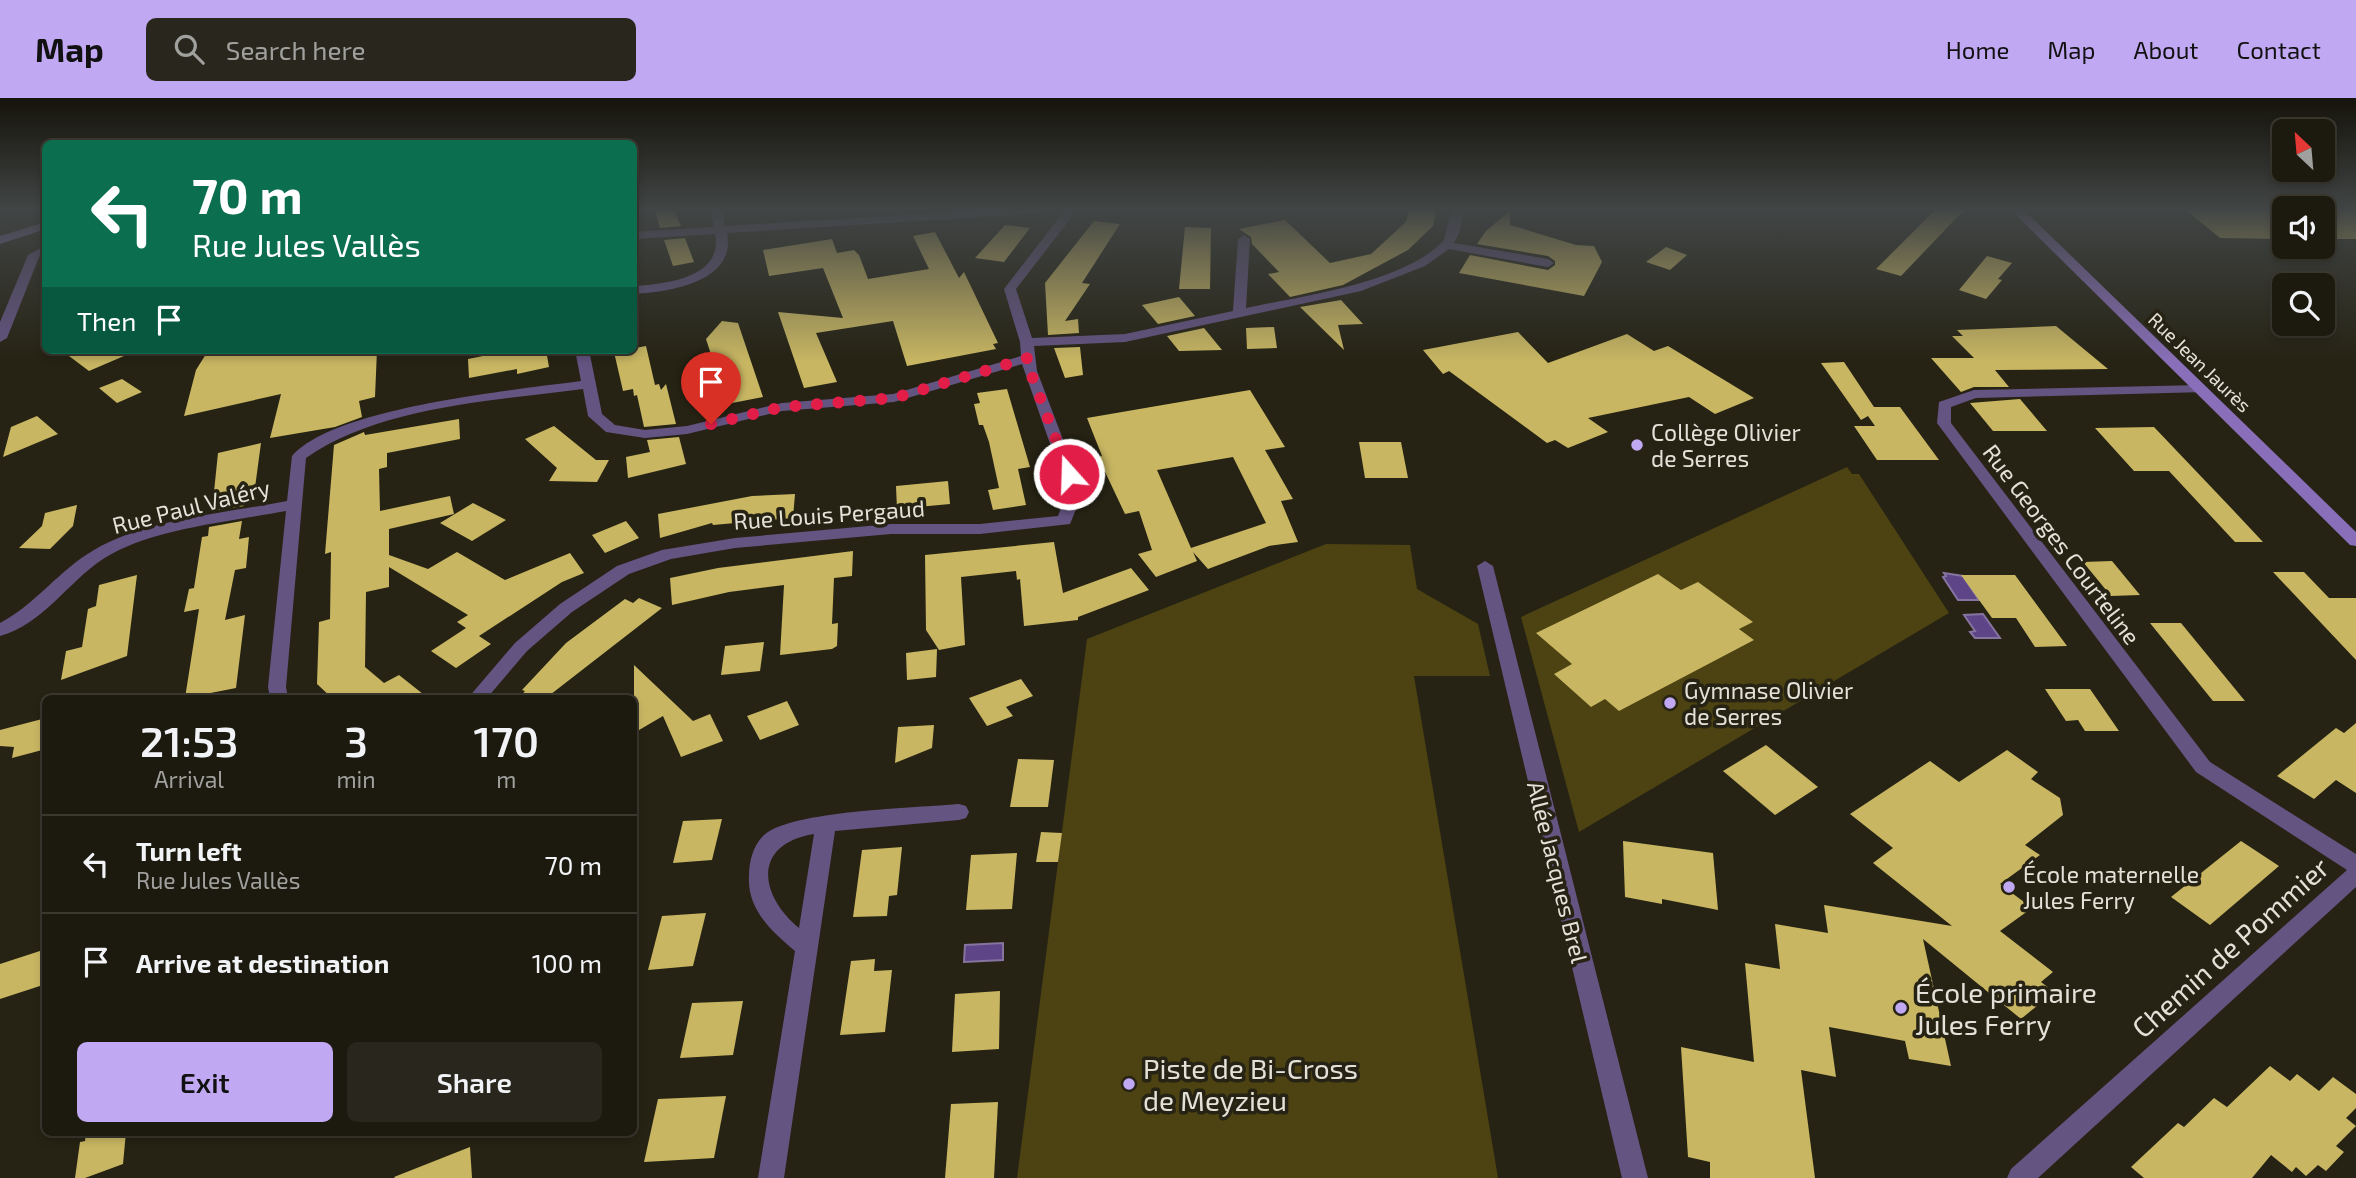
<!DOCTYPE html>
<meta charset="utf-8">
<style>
body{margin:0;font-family:"Exo 2",sans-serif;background:#29271d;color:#f1f3f6;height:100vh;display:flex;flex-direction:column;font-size:26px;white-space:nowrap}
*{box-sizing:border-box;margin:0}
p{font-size:23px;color:#a0a19e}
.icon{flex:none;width:38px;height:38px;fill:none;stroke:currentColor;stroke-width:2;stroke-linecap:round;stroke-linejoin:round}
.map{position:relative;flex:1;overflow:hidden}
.side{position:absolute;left:42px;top:597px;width:595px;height:441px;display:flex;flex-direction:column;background:#1c1a0f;border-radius:10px;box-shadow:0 4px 10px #0003,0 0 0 2px #3a382f}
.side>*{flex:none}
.hud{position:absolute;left:42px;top:42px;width:595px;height:214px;border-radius:10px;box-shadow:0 4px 10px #0003,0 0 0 2px #3a382f;background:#0b6e4f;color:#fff;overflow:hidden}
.needle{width:46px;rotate:334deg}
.tools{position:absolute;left:2272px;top:21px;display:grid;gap:14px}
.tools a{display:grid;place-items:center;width:63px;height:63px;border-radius:10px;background:#1c1a0f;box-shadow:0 4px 10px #0003,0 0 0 2px #3a382f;font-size:35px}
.pin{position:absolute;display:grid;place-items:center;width:60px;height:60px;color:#fff;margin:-72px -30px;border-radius:50% 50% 50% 0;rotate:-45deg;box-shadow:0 0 7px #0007}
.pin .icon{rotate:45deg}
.me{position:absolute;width:77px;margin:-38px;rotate:340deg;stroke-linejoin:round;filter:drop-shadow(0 0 5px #0008)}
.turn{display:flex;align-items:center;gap:24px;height:147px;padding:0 35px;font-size:32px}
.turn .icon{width:91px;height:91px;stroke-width:2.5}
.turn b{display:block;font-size:49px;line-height:60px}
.then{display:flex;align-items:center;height:66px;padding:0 35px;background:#0003;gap:14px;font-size:26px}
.eta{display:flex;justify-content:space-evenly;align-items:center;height:119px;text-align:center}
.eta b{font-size:42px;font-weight:600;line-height:49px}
.cta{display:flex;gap:14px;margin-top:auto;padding:14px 35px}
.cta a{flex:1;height:80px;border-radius:10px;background:#c1a8f3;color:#111;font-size:28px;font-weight:600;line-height:80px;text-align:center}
.cta a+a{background:#29271d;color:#f1f3f6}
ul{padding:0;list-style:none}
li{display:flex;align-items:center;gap:21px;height:98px;padding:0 35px;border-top:2px solid #3a382f}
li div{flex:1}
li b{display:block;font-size:26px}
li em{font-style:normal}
header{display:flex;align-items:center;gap:42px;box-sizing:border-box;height:98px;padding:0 35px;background:#c1a8f3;color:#111}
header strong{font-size:33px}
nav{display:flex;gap:38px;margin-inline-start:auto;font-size:24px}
.search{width:490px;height:63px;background:#29271d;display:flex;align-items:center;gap:18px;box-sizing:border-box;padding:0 24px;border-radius:10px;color:#a0a19e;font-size:26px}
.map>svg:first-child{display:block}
.green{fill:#4c4212}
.water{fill:#5e4588;stroke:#8674a0;stroke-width:2}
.building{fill:#c8b662;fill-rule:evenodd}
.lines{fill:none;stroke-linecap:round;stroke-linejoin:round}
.street{fill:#645482;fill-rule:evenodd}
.secondary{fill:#896fb9;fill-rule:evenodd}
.route{stroke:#e11d48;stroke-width:12;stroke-dasharray:0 21.6}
.poi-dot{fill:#c1a8f3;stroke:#262314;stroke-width:2.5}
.labels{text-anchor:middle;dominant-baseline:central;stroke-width:7;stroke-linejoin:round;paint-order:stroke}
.far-street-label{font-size:19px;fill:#e4e2d8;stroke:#262314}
.poi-label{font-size:23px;fill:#e4e2d8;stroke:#262314;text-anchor:start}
.street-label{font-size:23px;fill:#e4e2d8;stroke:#262314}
.near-street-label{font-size:28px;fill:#e4e2d8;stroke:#262314}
.near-poi-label{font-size:28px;fill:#e4e2d8;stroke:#262314;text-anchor:start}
</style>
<header>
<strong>Map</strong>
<div class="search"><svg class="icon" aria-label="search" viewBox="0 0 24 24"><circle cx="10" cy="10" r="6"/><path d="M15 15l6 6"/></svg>Search here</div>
<nav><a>Home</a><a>Map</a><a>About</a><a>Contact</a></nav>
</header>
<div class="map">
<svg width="2356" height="1080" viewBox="0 0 2356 1080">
<rect width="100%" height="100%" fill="#262314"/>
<g class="green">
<polygon points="1847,369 1852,376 1859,376 1949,515 1579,734 1521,519"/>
<polygon points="1326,446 1410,447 1417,491 1478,526 1490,578 1414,578 1498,1080 1017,1080 1087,541"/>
</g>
<g class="water">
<polygon points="1944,475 1963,478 1979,502 1958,502 1943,479 1946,478"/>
<polygon points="1983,516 2000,540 1975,540 1970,534 1975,533 1964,517"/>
<polygon points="1003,845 1003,862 964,864 965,847"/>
</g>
<g class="building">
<polygon points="655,112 674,112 681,128 660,130"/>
<polygon points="1409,112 1436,112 1433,128 1408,152 1343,187 1290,199 1268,176 1279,174 1252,146 1251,139 1239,131 1285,122 1330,165 1371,156 1406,124"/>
<polygon points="1935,112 1964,112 1901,178 1876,171"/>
<polygon points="2186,112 2284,112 2284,141 2220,140"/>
<rect x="2322" y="112" width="34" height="29"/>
<polygon points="1510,113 1510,127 1576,147 1594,148 1602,164 1584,198 1459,175 1470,157 1548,172 1555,167 1555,163 1548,158 1477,146 1486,133"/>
<polygon points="1094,123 1120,126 1082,185 1090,186 1065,223 1078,221 1079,235 1048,237 1045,185"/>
<polygon points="1005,127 1030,130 1004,164 975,160"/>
<polygon points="1185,129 1211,130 1210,191 1179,191"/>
<polygon points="935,134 959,180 964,174 998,245 993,246 996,251 907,268 893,223 816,235 837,284 804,290 778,214 843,220 823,170 769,178 763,152 832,141 837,155 854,152 859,157 868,181 929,171 913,138"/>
<polygon points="685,140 694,164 673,168 664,142"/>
<polygon points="1666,149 1687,157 1670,172 1646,164"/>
<polygon points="1987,158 2012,165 1998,181 2002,182 1986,201 1959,192"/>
<polygon points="1179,199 1195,218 1158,226 1142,207"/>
<polygon points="1341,202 1363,226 1338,227 1344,252 1300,209"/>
<polygon points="722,223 738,225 763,299 727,306 706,241"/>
<polygon points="2056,228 2108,271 1995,272 2009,289 1974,289 1961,294 1931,260 1974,260 1952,238 1963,238 1957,232"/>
<polygon points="1274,229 1277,250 1247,251 1246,230"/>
<polygon points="1204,230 1222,252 1179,253 1167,238"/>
<polygon points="1518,234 1548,265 1627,236 1654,253 1668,248 1754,300 1715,316 1689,299 1588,320 1608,334 1568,350 1555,342 1547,345 1449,273 1443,276 1423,252"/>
<polygon points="646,248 655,287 659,286 661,292 666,286 676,326 644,329 637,297 634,298 633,291 623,293 614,254"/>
<polygon points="1080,249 1083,277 1065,280 1054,250"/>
<polygon points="61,252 138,252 89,273"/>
<polygon points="252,252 377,252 375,299 359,303 362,319 335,329 270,340 281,296 184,318 196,272 206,256"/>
<polygon points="513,252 546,252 549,269 517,276 517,271 469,280 468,261"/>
<polygon points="1844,264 1874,309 1900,309 1939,362 1877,362 1854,328 1875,328 1868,318 1861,322 1821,265"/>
<polygon points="122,281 142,294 117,305 99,290"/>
<polygon points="1007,291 1030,369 1018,371 1026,407 993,412 988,392 999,390 989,344 983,327 979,327 974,306 980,305 977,295"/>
<path d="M1250,292L1285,349L1265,352L1293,401L1281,403L1298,444L1269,448L1208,471L1193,454L1197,463L1156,479L1138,456L1152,452L1139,413L1125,416L1098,359L1102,358L1087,320ZM1233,359L1266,425L1191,450L1157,372Z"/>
<polygon points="2020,301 2047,333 1993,333 1970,305"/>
<polygon points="37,318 58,336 3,359 11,329"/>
<polygon points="459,321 460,341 387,355 387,369 379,371 380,413 450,398 454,416 389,431 389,457 428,471 457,454 505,482 570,455 584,475 562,484 479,538 476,536 491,546 456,570 431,553 466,530 457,524 468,517 389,469 389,489 366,494 365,569 384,585 399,577 428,600 332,600 317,586 319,524 330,521 331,454 325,456 334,347 364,334 365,337"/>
<polygon points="554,328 596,362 609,362 597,384 549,383 557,370 525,341"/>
<polygon points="2154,329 2233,412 2263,444 2235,444 2169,373 2134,373 2095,330"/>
<polygon points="679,339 686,366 628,380 626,359 650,354 647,342"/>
<polygon points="1359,344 1401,344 1408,380 1365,380"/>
<polygon points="261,345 254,397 245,399 244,408 212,413 218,355"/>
<polygon points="948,383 950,406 897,411 896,388"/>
<polygon points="795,396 793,420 713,427 712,425 660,440 658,416 752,398"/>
<polygon points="473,405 506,422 472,443 440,425"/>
<polygon points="77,407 73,428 50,451 19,450 42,428 45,415"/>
<polygon points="242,423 239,441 249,439 246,470 235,472 225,522 245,517 236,590 185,600 199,511 184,514 189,491 194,490 202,439 208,438 209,429"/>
<polygon points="626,423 639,440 605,455 592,437"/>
<polygon points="1054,444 1063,495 1131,470 1149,492 1078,519 1078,522 1024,528 1020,481 1017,482 1016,473 961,479 965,547 939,552 926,532 925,457"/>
<polygon points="853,453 852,478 834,480 832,526 838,525 837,548 832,551 780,557 784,487 729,494 672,507 670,480 718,470"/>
<polygon points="2112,463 2140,497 2111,498 2083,464"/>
<polygon points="2273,474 2304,474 2329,500 2356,500 2356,562"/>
<polygon points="1658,476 1681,492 1698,484 1753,524 1739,531 1754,542 1619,613 1605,601 1591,609 1554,576 1572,566 1536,535"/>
<polygon points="137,477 127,558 61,582 66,553 82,549 88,511 96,508 99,487"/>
<polygon points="1961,477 2015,477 2067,548 2035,549 2016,520 1992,520"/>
<polygon points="639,500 662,510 546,600 519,600 525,593 522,592 566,545 625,501 633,505"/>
<polygon points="2150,525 2181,525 2245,603 2213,603"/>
<polygon points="764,544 760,573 721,577 725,548"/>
<polygon points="937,551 936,579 907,582 906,555"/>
<polygon points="634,567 693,623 710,616 723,643 681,659 663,618 634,635"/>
<polygon points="1021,581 1033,598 1006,609 1013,618 987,628 969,600"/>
<polygon points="2045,591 2090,591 2119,633 2085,633 2078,622 2066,623"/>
<polygon points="787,603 799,627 760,642 747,618"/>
<polygon points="46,620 46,651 12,660 14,649 0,648 0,632"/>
<polygon points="2356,625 2356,695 2336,682 2314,701 2277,678 2336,630 2344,635"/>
<polygon points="934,627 932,650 895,665 898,629"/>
<polygon points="1766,647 1818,689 1775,717 1723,673"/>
<polygon points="2007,652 2038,674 2031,681 2060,700 2063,717 2025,747 2040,757 2000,786 2032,810 2000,833 2053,874 2041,884 2054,894 2021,921 1923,841 1951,968 1909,961 1905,943 1829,929 1836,979 1801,972 1815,1080 1710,1080 1710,1064 1688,1059 1681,949 1754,964 1745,865 1780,871 1775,826 1828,835 1824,807 1952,828 1873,765 1893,750 1850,716 1930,663 1959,684"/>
<polygon points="1018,661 1054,662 1048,709 1010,709"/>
<polygon points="722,721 712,762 673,765 683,723"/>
<polygon points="1041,734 1062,735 1058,764 1036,764"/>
<polygon points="1623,743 1713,755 1718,812 1662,801 1662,806 1625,799"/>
<polygon points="2241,743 2279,768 2210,827 2171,799"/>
<polygon points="902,749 897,797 889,798 887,818 853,819 862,752"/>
<polygon points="1017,755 1012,811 966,812 971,757"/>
<polygon points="706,815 693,868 648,872 662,818"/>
<polygon points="46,851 46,886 0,901 0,866"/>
<polygon points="875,861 874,873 892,872 885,934 840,937 851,863"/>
<polygon points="1000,893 999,951 952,954 955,896"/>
<polygon points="743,903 733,957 680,960 692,905"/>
<polygon points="2270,968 2290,983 2297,976 2319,993 2333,979 2356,996 2356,1010 2346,1020 2356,1028 2336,1048 2344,1054 2326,1073 2318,1067 2306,1078 2296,1069 2292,1074 2271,1057 2252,1080 2144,1080 2131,1069 2178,1025 2184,1029 2214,1000 2227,1009"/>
<polygon points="726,998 714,1060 644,1064 658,1001"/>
<polygon points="998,1004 994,1080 945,1080 951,1006"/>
<polygon points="86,1034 126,1034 123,1066 85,1080 75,1080 80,1044 85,1043"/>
<polygon points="470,1049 472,1080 395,1080 394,1079"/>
</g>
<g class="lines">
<g class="street">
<path d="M710,112H722L725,128L982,112H1050L1044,115L727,135C737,184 669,194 634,196V188C665,186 724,180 715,136L634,141V134L714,129Z"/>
<path d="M1065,112H1077L1016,191L1032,240L1125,236L1233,213L1238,141L1244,137L1250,141L1246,210C1302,198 1405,185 1444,142L1451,112H1463L1460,133L1454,145L1548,161L1554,165L1548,169L1449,151L1425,168L1361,193L1125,244L1034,248L1037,273L1083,394L1070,426L980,436H891L735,450L671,461L629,476L572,514L527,553L487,600H468L515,545L560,506L617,468L662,452L735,440L891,426H980L1058,418L1067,394L1022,266L894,304L782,313L687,336L645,340L606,334L588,318L583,291C494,303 381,308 306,360L286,589L288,600H270L268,589L286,413C233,423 148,431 103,461C68,484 43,526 0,538V525C36,506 59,472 94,452C146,421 227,415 287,403L292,358C334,309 515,292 581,283L575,252H589L602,316L615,327L645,332L687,328L782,305L893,296L1021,258L1020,244L1004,191Z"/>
<polygon points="46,147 46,155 39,159 7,240 0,244 0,224 28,157"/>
<polygon points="2201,287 2208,291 2206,294 1976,300 1951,309 1951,325 2210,664 2356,756 2356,789 2038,1080 2007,1080 2011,1071 2347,772 2196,674 1937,325 1939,304 1974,292"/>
<polygon points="1485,463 1493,468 1648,1080 1622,1080 1477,468"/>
<path d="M959,706L966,708L969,714L966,720L959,722L835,733L784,1080H758L795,853C771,833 747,811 749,778C749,764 753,748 763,738C789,712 919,710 959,706ZM814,736L799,830C758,796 753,746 814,736Z"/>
</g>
<g class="secondary">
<polygon points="2011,112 2024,112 2356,434 2356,448 2350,447"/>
<polygon points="46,124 46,131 0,146 0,138"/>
</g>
</g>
<linearGradient id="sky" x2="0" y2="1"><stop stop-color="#15130b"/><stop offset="0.42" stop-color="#414545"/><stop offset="1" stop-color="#414545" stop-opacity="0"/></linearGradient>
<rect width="2356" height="264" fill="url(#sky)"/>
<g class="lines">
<polyline class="route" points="711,326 782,309 894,300 1028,260 1030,273 1069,376"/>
</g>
<g class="poi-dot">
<circle cx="1637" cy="347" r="7"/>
<circle cx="1670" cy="605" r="7"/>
<circle cx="2009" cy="789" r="7"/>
<circle cx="1901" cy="910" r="7"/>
<circle cx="1129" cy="986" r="7"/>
</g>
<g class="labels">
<g class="far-street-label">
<text transform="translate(2200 264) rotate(44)">Rue Jean Jaurès</text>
</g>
<g class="poi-label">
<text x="1651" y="334">Collège Olivier<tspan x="1651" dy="26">de Serres</tspan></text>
<text x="1684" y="592">Gymnase Olivier<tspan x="1684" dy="26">de Serres</tspan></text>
<text x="2023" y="776">École maternelle<tspan x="2023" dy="26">Jules Ferry</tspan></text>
</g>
<g class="street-label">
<text transform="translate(191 408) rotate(-14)">Rue Paul Valéry</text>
<text transform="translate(829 416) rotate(-4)">Rue Louis Pergaud</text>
<text transform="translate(2062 446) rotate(53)">Rue Georges Courteline</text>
<text transform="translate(1558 774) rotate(76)">Allée Jacques Brel</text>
</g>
<g class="near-street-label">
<text transform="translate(2230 849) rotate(-42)">Chemin de Pommier</text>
</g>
<g class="near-poi-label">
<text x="1915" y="894">École primaire<tspan x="1915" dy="32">Jules Ferry</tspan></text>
<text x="1143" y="970">Piste de Bi-Cross<tspan x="1143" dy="32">de Meyzieu</tspan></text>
</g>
</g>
</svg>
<div class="tools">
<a><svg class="needle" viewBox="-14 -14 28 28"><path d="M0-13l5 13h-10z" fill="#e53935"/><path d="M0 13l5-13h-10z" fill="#a0a19e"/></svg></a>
<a><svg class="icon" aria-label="sound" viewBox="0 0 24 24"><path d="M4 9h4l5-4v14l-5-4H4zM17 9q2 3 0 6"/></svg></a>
<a><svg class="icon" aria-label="search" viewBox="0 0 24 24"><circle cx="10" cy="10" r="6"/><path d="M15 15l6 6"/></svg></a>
</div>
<div class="pin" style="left:711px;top:326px;background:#d93025"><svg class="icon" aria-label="arrive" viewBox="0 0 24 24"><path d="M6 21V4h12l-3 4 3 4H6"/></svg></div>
<svg class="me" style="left:1069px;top:376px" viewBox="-20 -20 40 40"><circle r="17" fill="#e11d48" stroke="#fff" stroke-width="3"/><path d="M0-11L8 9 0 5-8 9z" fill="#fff"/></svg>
<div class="hud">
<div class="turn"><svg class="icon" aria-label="left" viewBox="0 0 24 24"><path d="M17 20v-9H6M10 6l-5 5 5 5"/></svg><div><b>70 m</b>Rue Jules Vallès</div></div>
<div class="then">Then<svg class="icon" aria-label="arrive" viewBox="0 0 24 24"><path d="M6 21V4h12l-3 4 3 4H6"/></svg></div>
</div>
<section class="side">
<div class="eta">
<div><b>21:53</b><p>Arrival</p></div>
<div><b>3</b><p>min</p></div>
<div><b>170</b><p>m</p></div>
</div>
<ul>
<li><svg class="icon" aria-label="left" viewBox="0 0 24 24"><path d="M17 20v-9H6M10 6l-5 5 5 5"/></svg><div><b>Turn left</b><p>Rue Jules Vallès</p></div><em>70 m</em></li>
<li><svg class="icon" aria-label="arrive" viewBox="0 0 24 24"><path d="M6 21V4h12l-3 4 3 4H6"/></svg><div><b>Arrive at destination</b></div><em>100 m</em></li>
</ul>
<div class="cta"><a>Exit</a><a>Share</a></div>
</section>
</div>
